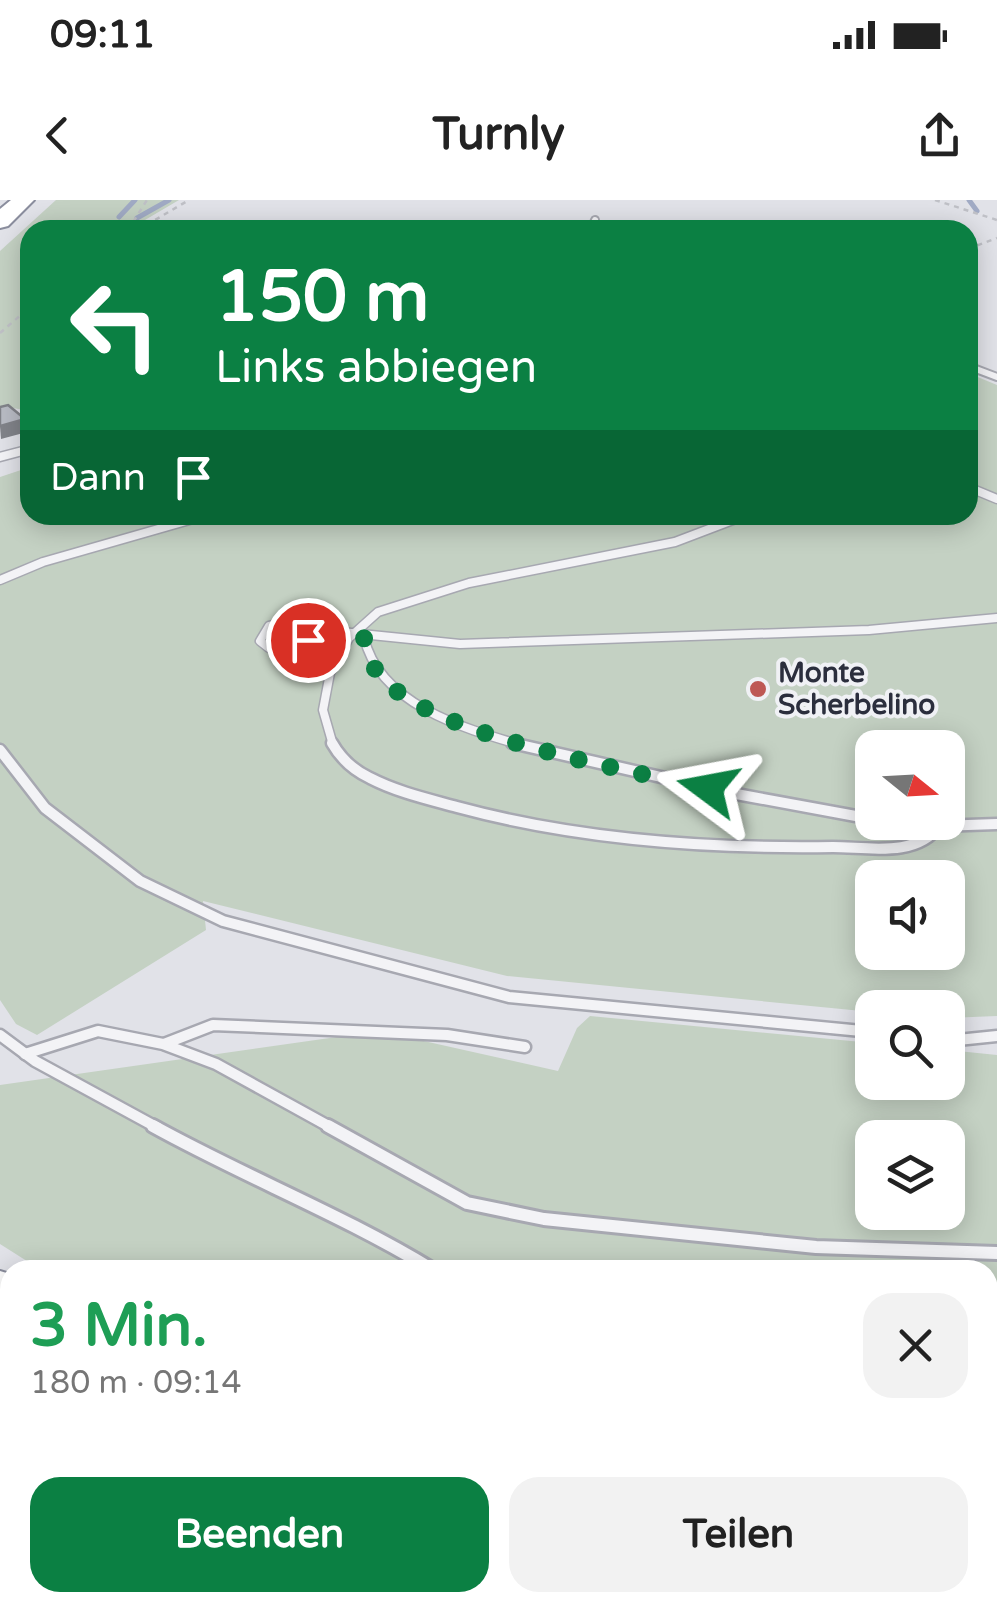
<!DOCTYPE html>
<html lang="de">
<meta charset="utf-8">
<style>
body{margin:0;font-family:"Varela Round",sans-serif;background:#f2f2f2;color:#222;height:100vh;display:flex;flex-direction:column;font-size:38px;white-space:nowrap}
*{box-sizing:border-box;margin:0}
p{font-size:32px;color:#767676}
.icon{flex:none;width:55px;height:55px;fill:none;stroke:currentColor;stroke-width:2;stroke-linecap:round;stroke-linejoin:round}
.map{position:relative;flex:1;overflow:hidden}
.details{position:absolute;left:0px;top:1060px;width:998px;height:352px;display:flex;flex-direction:column;background:#fff;border-radius:30px 30px 0 0;box-shadow:0 5px 25px #0003}
.details>*{flex:none}
.hud{position:absolute;left:20px;top:20px;width:958px;height:305px;border-radius:30px;box-shadow:0 5px 25px #0003;background:#0b8043;color:#fff;overflow:hidden}
.needle{width:65px;rotate:108deg}
.controls{position:absolute;left:855px;top:530px;display:grid;gap:20px}
.controls a{display:grid;place-items:center;width:110px;height:110px;border-radius:20px;background:#fff;box-shadow:0 5px 25px #0003;font-size:50px}
.pin{position:absolute;display:grid;place-items:center;width:85px;height:85px;color:#fff;margin:-42px;border:5px solid #fff;border-radius:50%;box-shadow:0 2px 10px #0007}
.me{position:absolute;width:110px;margin:-55px;rotate:283deg;stroke-linejoin:round;filter:drop-shadow(0 0 8px #0008)}
.turn{display:flex;align-items:center;gap:35px;height:210px;padding:0 30px;font-size:45px}
.turn .icon{width:130px;height:130px;stroke-width:2.5}
.turn b{display:block;font-size:70px;line-height:85px}
.then{display:flex;align-items:center;height:95px;padding:0 30px;background:#0003;gap:20px;font-size:38px}
.round{display:grid;place-items:center;flex:none;width:105px;height:105px;border-radius:30px;background:#f2f2f2}
.summary{display:flex;align-items:center;justify-content:space-between;height:170px;padding:0 30px}
h1{font-size:60px;font-weight:700;line-height:75px;color:#1e9e55}
.button{display:flex;gap:20px;margin-top:auto;padding:20px 30px}
.button a{flex:1;height:115px;border-radius:30px;background:#0b8043;color:#fff;font-size:40px;font-weight:700;line-height:115px;text-align:center}
.button a+a{background:#f2f2f2;color:#222}
.status{display:flex;justify-content:space-between;align-items:center;height:70px;padding:0 50px;background:#fff;direction:ltr}
.status svg{height:28px;fill:currentColor}
header{display:flex;justify-content:space-between;align-items:center;height:130px;padding:0 30px;background:#fff;font-size:45px;font-weight:700}
.map>svg:first-child{display:block}
.green{fill:#c4d1c3;fill-rule:evenodd}
.lines{fill:none;stroke-linecap:round;stroke-linejoin:round}
.stream{stroke:#a0aac4;stroke-width:5}
.lane-far3-casing{stroke:#a7a8b1;stroke-width:10}
.lane-far2-casing{stroke:#a7a8b1;stroke-width:11}
.lane-far1-casing{stroke:#a7a8b1;stroke-width:15}
.lane-casing{stroke:#a7a8b1;stroke-width:18}
.highway-casing{stroke:#8a8d9d;stroke-width:4}
.path{stroke:#bfc0c6;stroke-width:2.5;stroke-dasharray:5 5;stroke-linecap:butt}
.lane-far3{stroke:#f3f3f6;stroke-width:6}
.lane-far2{stroke:#f3f3f6;stroke-width:8}
.lane-far1{stroke:#f3f3f6;stroke-width:10}
.lane{stroke:#f3f3f6;stroke-width:12}
.highway{fill:#fff;fill-rule:evenodd}
.shaded-wall{fill:#818389}
.building{fill:#b8bbc4;stroke:#818389;stroke-width:2.5}
.route{stroke:#0b8043;stroke-width:18;stroke-dasharray:0 32.4}
.poi-dot{fill:#be5854;stroke:#f0f1f5;stroke-width:4}
.labels{text-anchor:middle;dominant-baseline:central;stroke-width:8;stroke-linejoin:round;paint-order:stroke}
.poi-label{font-size:28px;font-weight:bold;fill:#2b2e3d;stroke:#f0f1f5;text-anchor:start}
</style>
<div class="status"><b>09:11</b><svg viewBox="0 0 49 12"><path d="M0 12V9h3v3zM5 12V6h3v6zM10 12V3h3v9zM15 12V0h3v12zM26 1h20v11H26zM47 4h2v5h-2z"/></svg></div>
<header><svg class="icon" aria-label="back" viewBox="0 0 24 24"><path d="M15 5l-7 7 7 7"/></svg>Turnly<svg class="icon" aria-label="share" viewBox="0 0 24 24"><path d="M12 15V3M7 8l5-5 5 5M5 13v7h14v-7"/></svg></header>
<div class="map">
<svg width="997" height="1411" viewBox="0 0 997 1411">
<rect width="100%" height="100%" fill="#e1e2e8"/>
<g class="green">
<polygon points="56,0 179,0 128,30 30,30 30,211 7,207 0,211 0,51"/>
<path d="M968,173L997,185V816L948,818V808H872V812L507,776L203,701L206,730L37,835L16,824L0,800V277L30,267V315H968ZM872,548H948V622H872ZM872,678H948V752H872Z"/>
<path d="M590,816L872,843V882H948V850L997,855V1345H988V1070H41L0,1044V885L379,831L558,871L577,828ZM872,938H948V1012H872Z"/>
<polygon points="0,1122 10,1128 10,1219 0,1213"/>
<polygon points="790,1402 903,1411 527,1411 516,1403"/>
</g>
<g class="lines">
<g class="stream">
<polyline points="969,0 977,11"/>
<polyline points="119,17 135,0"/>
<polyline points="137,18 169,0"/>
</g>
<defs>
<g id="lane-far3">
<polyline points="591,30 595,20"/>
<polyline points="968,166 997,177"/>
</g>
<g id="lane-far2">
<polyline points="0,257 30,249"/>
<polyline points="968,287 997,299"/>
<polyline points="0,380 43,362 207,315"/>
<polygon points="279,424 312,429 298,448 269,448 260,441 269,426"/>
<polyline points="312,429 460,444 869,430 997,418"/>
<path d="M364,437C379,504 462,528 521,545"/>
<polyline points="333,545 323,510 330,473 349,438 378,412 469,383 675,342 746,315"/>
</g>
<g id="lane-far1">
<path d="M332,543C341,559 353,570 370,578C397,592 428,599 457,607C579,640 706,649 833,647C867,647 916,658 939,626"/>
<polyline points="512,543 731,593 872,619"/>
<polyline points="0,550 45,608 140,681 223,721 509,797 872,832"/>
<polyline points="898,622 939,626 997,624"/>
<polyline points="0,835 35,861 158,928"/>
<polyline points="948,841 997,836"/>
<polyline points="164,844 213,825 447,835 525,847"/>
<polyline points="25,854 98,831 163,844 216,864 332,928"/>
</g>
<g id="lane">
<path d="M153,926C245,977 343,1015 433,1070"/>
<polyline points="328,926 467,1003 544,1019 816,1047 997,1053"/>
<polyline points="988,1180 997,1179"/>
</g>
<g id="highway">
<polygon points="11,0 34,0 8,26 0,28 0,9"/>
<polygon points="0,1071 10,1074 10,1113 0,1110"/>
<polygon points="0,1242 10,1245 10,1290 0,1287"/>
<polygon points="0,1339 10,1342 10,1395 0,1392"/>
<polygon points="988,1366 997,1366 997,1411 980,1411 967,1402 988,1402"/>
<polygon points="14,1402 73,1402 77,1411 18,1411"/>
<polygon points="250,1402 321,1402 325,1411 254,1411"/>
<polygon points="458,1402 520,1402 524,1411 462,1411"/>
</g>
</defs>
<use href="#lane-far3" class="lane-far3-casing"/>
<use href="#lane-far2" class="lane-far2-casing"/>
<use href="#lane-far1" class="lane-far1-casing"/>
<use href="#lane" class="lane-casing"/>
<use href="#highway" class="highway-casing"/>
<g class="path">
<polyline points="935,0 997,20"/>
<polyline points="128,30 147,0"/>
<polyline points="138,30 189,0"/>
<polyline points="968,49 997,38"/>
<polyline points="0,133 30,107"/>
</g>
<use href="#lane-far3" class="lane-far3"/>
<use href="#lane-far2" class="lane-far2"/>
<use href="#lane-far1" class="lane-far1"/>
<use href="#lane" class="lane"/>
<use href="#highway" class="highway"/>
</g>
<polygon class="shaded-wall" points="25,219 27,232 1,239 0,226"/>
<polygon class="building" points="8,205 25,219 0,226 0,207"/>
<g class="lines">
<path class="route" d="M308,440L312,429L364,438C367,450 370,463 378,473C424,535 632,571 708,588"/>
</g>
<circle class="poi-dot" cx="758" cy="489" r="10"/>
<g class="labels">
<g class="poi-label">
<text x="778" y="473">Monte<tspan x="778" dy="32">Scherbelino</tspan></text>
</g>
</g>
</svg>
<div class="controls">
<a><svg class="needle" viewBox="-14 -14 28 28"><path d="M0-13l5 13h-10z" fill="#e53935"/><path d="M0 13l5-13h-10z" fill="#767676"/></svg></a>
<a><svg class="icon" aria-label="sound" viewBox="0 0 24 24"><path d="M4 9h4l5-4v14l-5-4H4zM17 9q2 3 0 6"/></svg></a>
<a><svg class="icon" aria-label="search" viewBox="0 0 24 24"><circle cx="10" cy="10" r="6"/><path d="M15 15l6 6"/></svg></a>
<a><svg class="icon" aria-label="layers" viewBox="0 0 24 24"><path d="M12 4l9 5-9 5-9-5zM3 14l9 5 9-5"/></svg></a>
</div>
<div class="pin" style="left:308px;top:440px;background:#d93025"><svg class="icon" aria-label="arrive" viewBox="0 0 24 24"><path d="M6 21V4h12l-3 4 3 4H6"/></svg></div>
<svg class="me" style="left:708px;top:588px" viewBox="-20 -20 40 40"><path d="M0-17L14 15 0 8-14 15z" fill="#0b8043" stroke="#fff" stroke-width="4"/></svg>
<div class="hud">
<div class="turn"><svg class="icon" aria-label="left" viewBox="0 0 24 24"><path d="M17 20v-9H6M10 6l-5 5 5 5"/></svg><div><b>150 m</b>Links abbiegen</div></div>
<div class="then">Dann<svg class="icon" aria-label="arrive" viewBox="0 0 24 24"><path d="M6 21V4h12l-3 4 3 4H6"/></svg></div>
</div>
<section class="details">
<div class="summary"><div><h1>3 Min.</h1><p>180 m · 09:14</p></div><a class="round"><svg class="icon" aria-label="close" viewBox="0 0 24 24"><path d="M6 6l12 12M18 6L6 18"/></svg></a></div>
<div class="button"><a>Beenden</a><a>Teilen</a></div>
</section>
</div>
